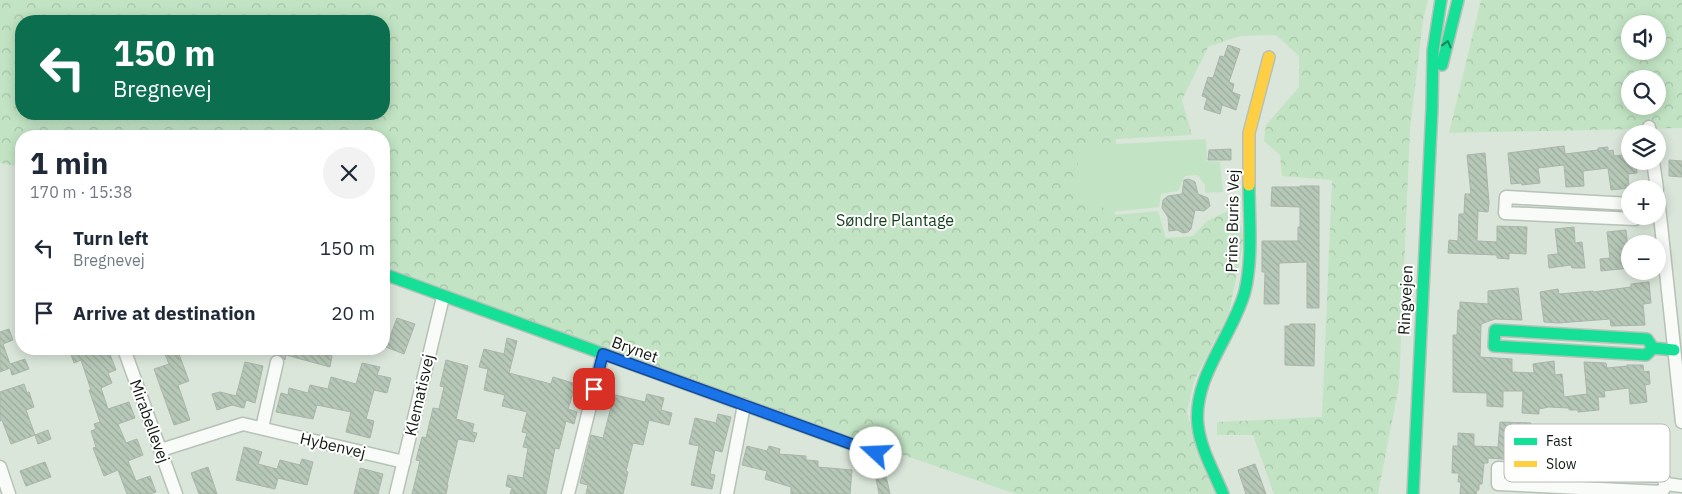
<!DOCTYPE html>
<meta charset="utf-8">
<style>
body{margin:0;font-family:"IBM Plex Sans",sans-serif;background:#f2f2f3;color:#1f2937;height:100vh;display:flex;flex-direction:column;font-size:19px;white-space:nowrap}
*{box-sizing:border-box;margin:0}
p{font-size:16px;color:#747a83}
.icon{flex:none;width:28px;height:28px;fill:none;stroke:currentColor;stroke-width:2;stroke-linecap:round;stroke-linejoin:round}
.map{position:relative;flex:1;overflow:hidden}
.details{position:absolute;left:15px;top:130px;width:375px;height:225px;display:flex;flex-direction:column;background:#fff;border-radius:20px;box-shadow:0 2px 12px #0003}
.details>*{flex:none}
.top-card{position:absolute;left:15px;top:15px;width:375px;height:105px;border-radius:20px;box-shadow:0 2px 12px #0003;background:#0b6e4f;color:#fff;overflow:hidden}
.controls{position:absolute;left:1621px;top:15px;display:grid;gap:10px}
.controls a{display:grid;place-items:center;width:45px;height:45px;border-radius:50%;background:#fff;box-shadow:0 2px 12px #0003;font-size:25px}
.pin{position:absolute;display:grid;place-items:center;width:42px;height:42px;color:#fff;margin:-21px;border-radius:10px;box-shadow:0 2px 8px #0006}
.me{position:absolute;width:55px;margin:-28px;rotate:290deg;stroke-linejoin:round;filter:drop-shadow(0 0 4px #0008)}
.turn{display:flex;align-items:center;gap:18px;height:105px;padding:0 15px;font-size:22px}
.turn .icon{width:65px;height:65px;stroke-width:2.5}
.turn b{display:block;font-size:35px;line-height:42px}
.round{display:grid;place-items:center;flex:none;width:52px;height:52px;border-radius:26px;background:#f2f2f3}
.head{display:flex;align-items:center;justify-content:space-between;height:85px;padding:0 15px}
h1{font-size:30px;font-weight:700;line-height:38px}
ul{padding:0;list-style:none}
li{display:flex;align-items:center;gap:15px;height:65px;padding:0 15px}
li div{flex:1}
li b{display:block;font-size:19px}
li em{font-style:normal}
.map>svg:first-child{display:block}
.forest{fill:url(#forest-crowns);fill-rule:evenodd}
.green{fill:#c2e4c4}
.building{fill:url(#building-back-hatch);stroke:#abb4ab}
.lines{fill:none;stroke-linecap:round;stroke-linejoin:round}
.street-casing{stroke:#b7c1b7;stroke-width:15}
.fast-casing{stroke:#b7c1b7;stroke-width:14}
.slow-casing{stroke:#b7c1b7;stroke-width:14}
.street{stroke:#f9fbf9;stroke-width:12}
.fast{stroke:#16e098;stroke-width:11}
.slow{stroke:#ffcf43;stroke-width:11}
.oneway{stroke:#13865b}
.route-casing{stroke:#114b97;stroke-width:12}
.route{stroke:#1a73e8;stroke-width:9}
.labels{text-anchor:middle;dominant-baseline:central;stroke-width:4;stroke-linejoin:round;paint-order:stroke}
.park-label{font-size:16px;fill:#113f19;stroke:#fff}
.street-label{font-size:16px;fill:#101810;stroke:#fff}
.key{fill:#fff;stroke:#b7bab7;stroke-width:1}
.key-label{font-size:14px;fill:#101810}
</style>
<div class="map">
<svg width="1682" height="494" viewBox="0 0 1682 494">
<defs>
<pattern id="forest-crowns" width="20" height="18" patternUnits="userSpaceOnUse" patternTransform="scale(1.25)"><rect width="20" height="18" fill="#c2e4c4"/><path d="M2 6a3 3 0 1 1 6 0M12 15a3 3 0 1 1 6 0" fill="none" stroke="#a6c3a7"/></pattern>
<pattern id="building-back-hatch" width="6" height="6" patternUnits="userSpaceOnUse" patternTransform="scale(1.25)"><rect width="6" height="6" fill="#b6c8b7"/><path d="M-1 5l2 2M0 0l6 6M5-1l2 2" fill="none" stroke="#9bab9c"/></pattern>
</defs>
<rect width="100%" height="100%" fill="#dae6da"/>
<g class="forest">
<path d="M0,0H1428L1423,20L1410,129L1399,385L1378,494H1274L1253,435H1217V422L1322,417L1332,180L1282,176L1280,155L1264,141L1266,125L1299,87V56L1276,35L1240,36L1208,47L1182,100L1192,135L1116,139L1115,215L1158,211L1166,238L1193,236L1207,221L1228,211L1241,226L1244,239L1229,313L1194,381L1187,412L1197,452L1215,494H1016L384,275V136H21V167L0,163ZM21,21H384V114H21Z"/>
<path d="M1481,0H1682V128L1449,133ZM1630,24H1658V51H1630ZM1630,79H1658V106H1630Z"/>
</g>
<polygon class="green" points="1206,139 1207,161 1220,162 1223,192 1205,193 1205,185 1198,175 1185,176 1178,191 1161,194 1159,207 1110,212 1073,189 1081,146"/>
<g class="building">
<polygon points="1228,45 1240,49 1229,82 1234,84 1232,92 1240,95 1236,110 1222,105 1220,114 1204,109 1207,98 1202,96 1208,77 1213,78 1220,56 1224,57"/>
<polygon points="1564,146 1565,154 1598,150 1598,148 1608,147 1608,151 1613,150 1614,156 1630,154 1630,161 1636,161 1637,173 1628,174 1629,188 1611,190 1608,168 1583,171 1584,186 1566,187 1564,165 1538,168 1540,183 1522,185 1521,183 1511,184 1508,153"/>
<polygon points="1231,149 1231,160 1208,160 1209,150"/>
<polygon points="1485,153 1489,203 1488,212 1478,211 1477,241 1497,242 1497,226 1527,227 1526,254 1509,253 1509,259 1497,258 1497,255 1448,253 1449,240 1458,241 1459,214 1464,214 1465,194 1471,194 1467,155"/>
<polygon points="1669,160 1682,161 1682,177 1669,176"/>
<polygon points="1189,179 1195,182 1198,194 1208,198 1210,206 1204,211 1195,210 1191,229 1188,232 1183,233 1177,230 1169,231 1168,217 1162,208 1163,200 1168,196 1182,194 1184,180"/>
<polygon points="1300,186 1319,186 1319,308 1307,308 1307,262 1279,263 1279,304 1264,304 1265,272 1262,272 1262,241 1298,241 1298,227 1300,227 1300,207 1271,206 1272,187 1300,187"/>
<polygon points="1574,227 1575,243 1582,242 1585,268 1572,268 1571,265 1549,268 1548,255 1558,254 1555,229"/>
<polygon points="1626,230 1628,250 1630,250 1630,268 1601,271 1600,259 1610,258 1607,232"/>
<polygon points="1649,282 1651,303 1643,304 1645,325 1611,326 1610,319 1558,323 1544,322 1540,292 1558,289 1559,294 1593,291 1593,292 1631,287 1631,284"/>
<polygon points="1518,288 1522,320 1495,319 1481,324 1480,357 1512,359 1512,372 1534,373 1533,364 1554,361 1555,375 1562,374 1564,397 1587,394 1584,362 1606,363 1607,368 1627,366 1627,365 1643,365 1644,372 1649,371 1650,384 1645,385 1647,402 1630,404 1629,388 1604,391 1605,397 1598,397 1599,410 1578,412 1578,410 1569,410 1569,408 1549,407 1539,409 1539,414 1522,413 1523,391 1503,391 1503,407 1487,406 1487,393 1453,392 1453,335 1457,335 1458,310 1460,310 1460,302 1488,304 1488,291"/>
<polygon points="397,318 415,324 404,354 386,347"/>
<polygon points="1290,324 1315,324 1314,366 1285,365 1285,326 1290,326"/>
<polygon points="9,329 13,340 3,344 10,364 25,359 29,369 12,375 10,368 0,372 0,332"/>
<polygon points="507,338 517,341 509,373 551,384 553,377 576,384 568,409 577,412 574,424 566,421 559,449 555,448 546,494 510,494 512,488 506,486 508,475 523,478 528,448 523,447 527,433 522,432 527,412 502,406 505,395 484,390 488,369 479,367 484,349 504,354"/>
<polygon points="69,349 108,349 116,370 108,373 112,383 101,388 108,409 129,402 135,418 118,424 126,443 137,439 143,455 128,461 136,481 150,476 156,492 150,494 127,494 118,470 104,476 93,448 96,447 91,431 96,429 94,424 100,422 89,390 91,390 81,360 74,363"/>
<polygon points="163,349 177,349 189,381 178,385 190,420 174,425 154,369 169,364"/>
<polygon points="274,349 322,349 320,354 332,356 330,367 286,355 285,360 282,356 275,354"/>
<polygon points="446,360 468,366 456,419 474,424 472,432 477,433 474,442 458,439 447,485 448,485 446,494 412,494 420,461 416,460 422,437 426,438 433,408 439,409 444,387 440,386"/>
<polygon points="245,362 263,366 255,403 246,400 244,408 232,405 217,410 212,394 220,392 236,396"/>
<polygon points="362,363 380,367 377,375 391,378 387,393 374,390 366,419 374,421 370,438 346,432 351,412 317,405 313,419 276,412 281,393 288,395 289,388 308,393 310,385 328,389 331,377 356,384"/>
<polygon points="24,384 27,393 29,392 34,407 26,410 35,435 48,430 51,439 38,444 35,435 11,444 2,420 0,421 0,392"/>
<polygon points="607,393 645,402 647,394 664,398 661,410 672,413 669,425 649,420 643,445 633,443 626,471 628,472 623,494 586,494 588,485 580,483 591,435 603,438 611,407 604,405"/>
<polygon points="718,414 731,417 722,452 715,450 710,474 715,475 712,489 691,485 699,446 689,444 695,418 716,423"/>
<polygon points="1500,422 1531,423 1531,435 1588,429 1589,433 1609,431 1612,464 1594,465 1593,457 1549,462 1488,458 1488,463 1484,463 1482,484 1479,484 1479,490 1477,490 1476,494 1460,494 1461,482 1458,482 1459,473 1452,473 1453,446 1458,446 1458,433 1474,434 1474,446 1498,447"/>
<polygon points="747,446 767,451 769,446 780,449 779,454 806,456 806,460 818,461 818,467 852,470 850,494 791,494 791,487 765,479 767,471 742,465"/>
<polygon points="244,447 262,452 258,464 277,469 280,460 300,465 302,459 313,462 307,485 278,478 275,489 236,480"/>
<polygon points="45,462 51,477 26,486 20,471"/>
<polygon points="1255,464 1266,494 1246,494 1238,470"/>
<polygon points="208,467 217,494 199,494 191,473"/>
<polygon points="360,468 383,474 378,494 354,494"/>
<polygon points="886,476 890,494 879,494 876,478"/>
</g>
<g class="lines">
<defs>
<g id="street">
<polyline points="1649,127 1650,134"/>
<polyline points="1653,161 1657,189"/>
<polyline points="1658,197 1682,422"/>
<polyline points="1630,204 1506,197 1505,213 1635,219 1637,216"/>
<polyline points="124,349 176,494"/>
<polyline points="262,428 277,362"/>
<polyline points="161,450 243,424 404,462"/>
<polyline points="0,467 9,494"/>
<polygon points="1498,468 1662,476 1666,484 1662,492 1498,484"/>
<polyline points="1666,484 1682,486"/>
<polyline points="396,494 443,297"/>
<polyline points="568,494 603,354"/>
<polyline points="727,494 744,405"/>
</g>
<g id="fast">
<polyline points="1442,65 1458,0"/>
<polyline points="384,274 876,453"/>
<polyline points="1653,348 1647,339 1495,330 1494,346 1646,355 1653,348 1674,350"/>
<path d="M1223,494C1214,472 1201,450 1198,426C1192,377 1233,336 1245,291C1253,257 1249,219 1249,185"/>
<polyline points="1413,494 1432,108 1433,51 1441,0"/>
</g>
<polyline id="slow" points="1249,185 1249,133 1269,57"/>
</defs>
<use href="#street" class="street-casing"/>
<use href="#fast" class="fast-casing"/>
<use href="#slow" class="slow-casing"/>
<use href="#street" class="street"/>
<use href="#fast" class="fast"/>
<use href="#slow" class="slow"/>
</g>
<defs><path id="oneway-chevron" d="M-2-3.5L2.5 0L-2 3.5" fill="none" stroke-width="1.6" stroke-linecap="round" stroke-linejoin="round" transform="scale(1.25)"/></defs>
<use class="oneway" href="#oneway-chevron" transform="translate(1447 44) rotate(-76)"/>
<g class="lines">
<defs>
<polyline id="route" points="594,389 603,354 876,453"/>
</defs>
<use href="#route" class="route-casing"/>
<use href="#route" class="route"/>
</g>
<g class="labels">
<g class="park-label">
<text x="895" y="220">Søndre Plantage</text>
</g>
<g class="street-label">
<text transform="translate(1232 221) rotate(-89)">Prins Buris Vej</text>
<text transform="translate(1405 300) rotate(-87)">Ringvejen</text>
<text transform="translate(635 349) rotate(20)">Brynet</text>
<text transform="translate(419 395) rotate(-77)">Klematisvej</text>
<text transform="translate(150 421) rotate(70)">Mirabellevej</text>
<text transform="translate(333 445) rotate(13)">Hybenvej</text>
</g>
</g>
<rect x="1504" y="424" width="166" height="58" rx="8" class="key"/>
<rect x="1514" y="438" width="23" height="7" fill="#16e098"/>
<rect x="1514" y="461" width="23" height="6" fill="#ffcf43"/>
<g class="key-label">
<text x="1546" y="446">Fast</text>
<text x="1546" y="469">Slow</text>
</g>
</svg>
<div class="controls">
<a><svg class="icon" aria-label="sound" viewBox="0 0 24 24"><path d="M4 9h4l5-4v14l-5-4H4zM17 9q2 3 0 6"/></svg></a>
<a><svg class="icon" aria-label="search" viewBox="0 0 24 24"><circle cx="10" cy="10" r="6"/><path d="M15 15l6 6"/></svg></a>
<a><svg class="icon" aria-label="layers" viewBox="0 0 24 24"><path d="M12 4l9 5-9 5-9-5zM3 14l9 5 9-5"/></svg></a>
<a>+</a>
<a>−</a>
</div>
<div class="pin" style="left:594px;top:389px;background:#d93025"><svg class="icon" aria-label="arrive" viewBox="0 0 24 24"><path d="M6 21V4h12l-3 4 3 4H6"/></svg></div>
<svg class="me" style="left:876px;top:453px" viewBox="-20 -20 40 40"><circle r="19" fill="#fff"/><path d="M0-13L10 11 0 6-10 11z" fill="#1a73e8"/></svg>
<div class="top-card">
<div class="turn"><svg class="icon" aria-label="left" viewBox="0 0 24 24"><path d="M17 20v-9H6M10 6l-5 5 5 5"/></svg><div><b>150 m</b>Bregnevej</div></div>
</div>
<section class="details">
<div class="head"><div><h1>1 min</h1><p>170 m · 15:38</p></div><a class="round"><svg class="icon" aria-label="close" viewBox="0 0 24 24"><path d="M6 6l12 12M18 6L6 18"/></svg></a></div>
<ul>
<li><svg class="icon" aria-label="left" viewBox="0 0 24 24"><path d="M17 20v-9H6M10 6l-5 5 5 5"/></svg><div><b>Turn left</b><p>Bregnevej</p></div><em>150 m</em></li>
<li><svg class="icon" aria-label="arrive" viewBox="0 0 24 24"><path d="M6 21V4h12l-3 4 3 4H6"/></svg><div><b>Arrive at destination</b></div><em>20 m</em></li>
</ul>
</section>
</div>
